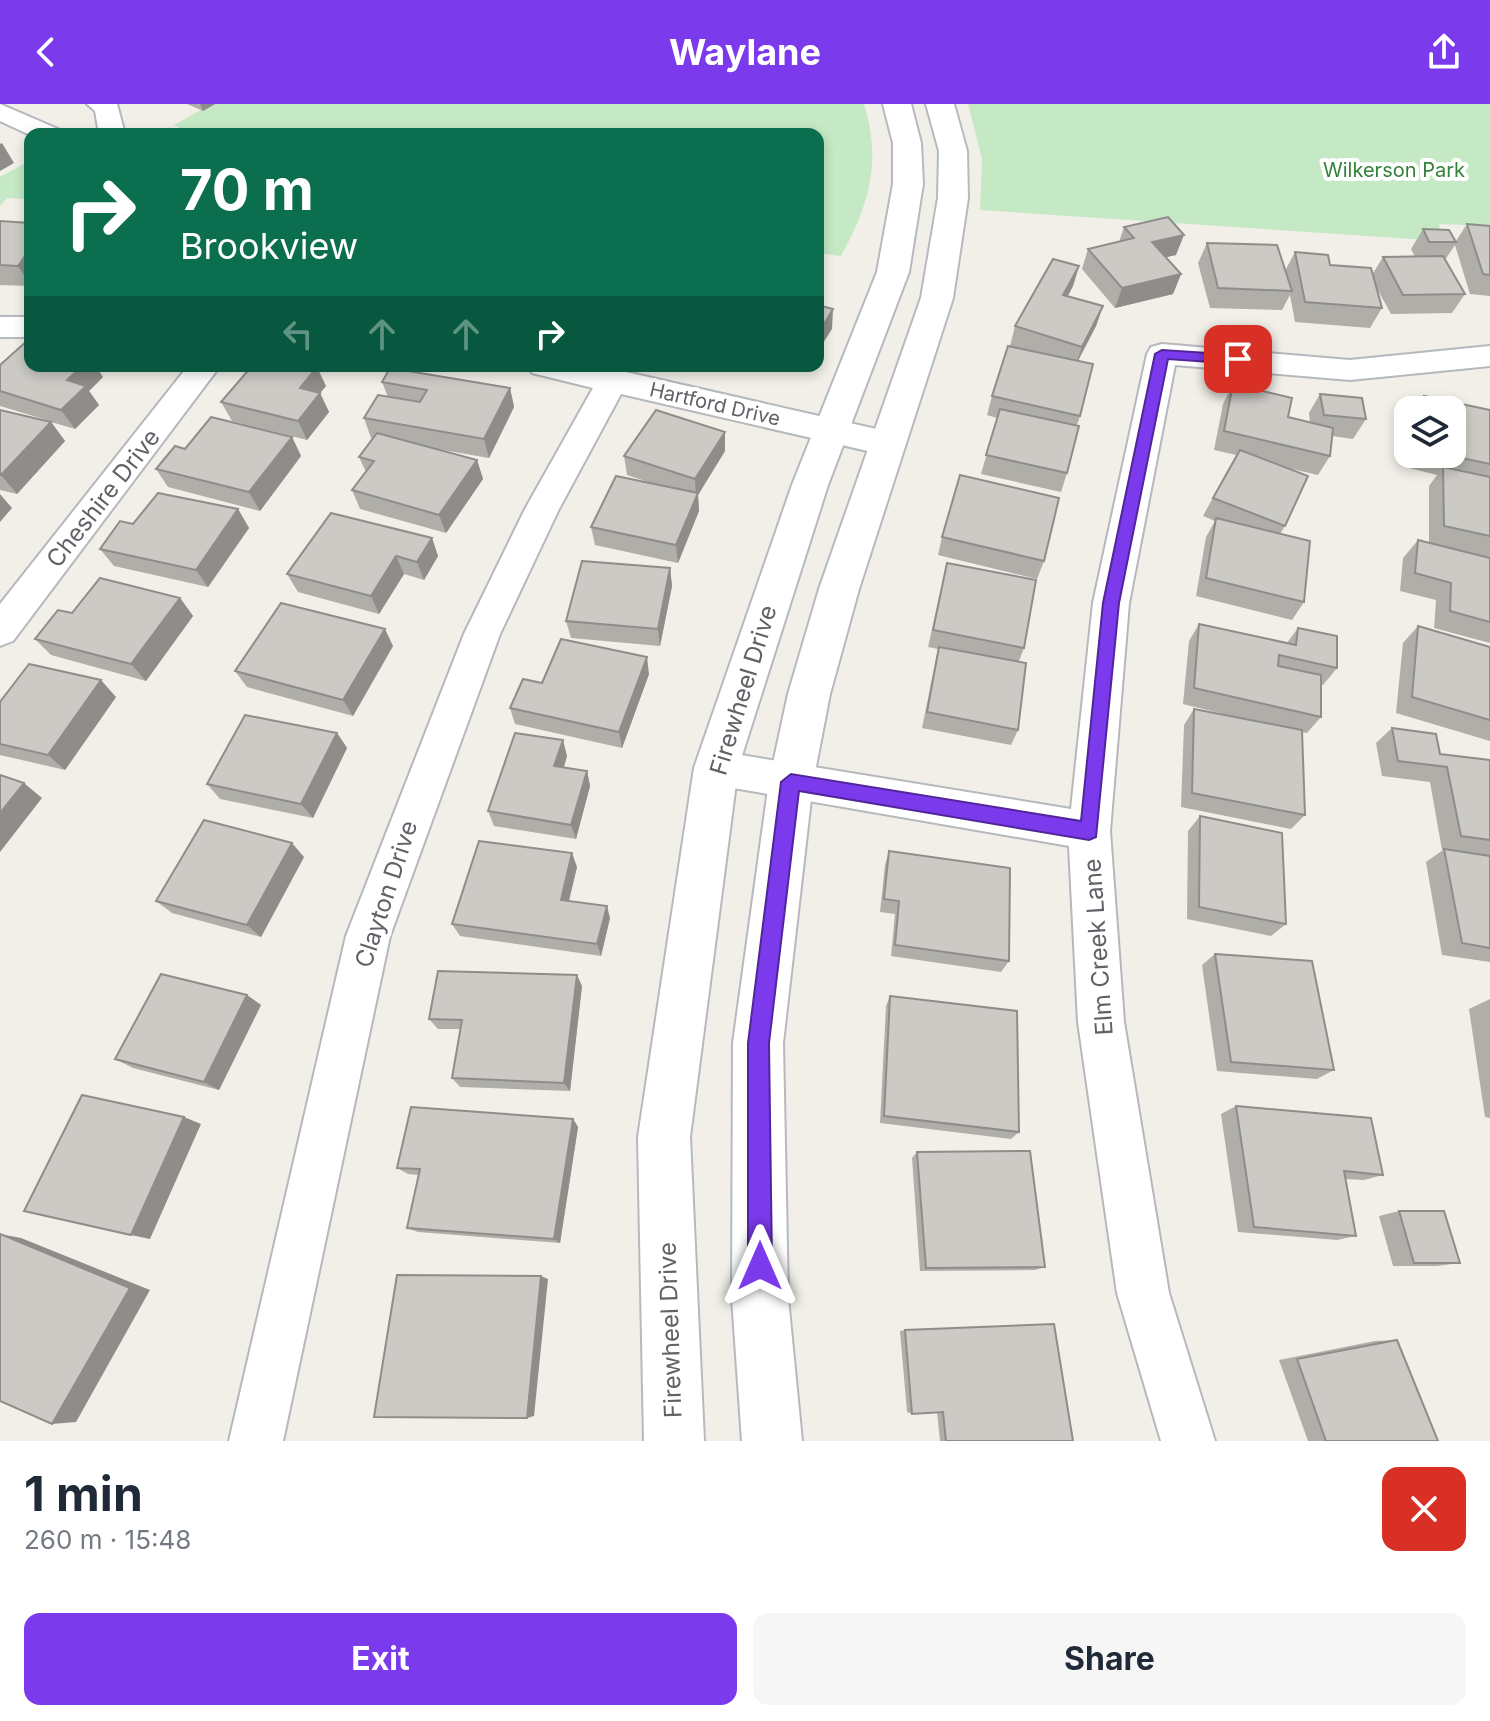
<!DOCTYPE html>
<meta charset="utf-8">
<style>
body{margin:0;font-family:Inter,sans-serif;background:#f6f6f7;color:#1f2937;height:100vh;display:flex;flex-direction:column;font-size:30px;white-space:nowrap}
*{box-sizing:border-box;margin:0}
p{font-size:26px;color:#747a83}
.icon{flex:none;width:44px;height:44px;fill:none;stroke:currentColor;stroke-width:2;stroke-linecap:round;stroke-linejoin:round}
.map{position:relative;height:1337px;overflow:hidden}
.side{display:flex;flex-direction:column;background:#fff;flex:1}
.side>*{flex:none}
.top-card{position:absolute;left:24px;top:24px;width:800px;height:244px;border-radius:16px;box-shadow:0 4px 12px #0003;background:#0b6e4f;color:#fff;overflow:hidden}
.controls{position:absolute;left:1394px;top:292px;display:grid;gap:16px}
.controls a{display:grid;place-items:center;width:72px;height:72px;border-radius:16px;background:#fff;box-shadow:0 4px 12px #0003;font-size:40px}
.pin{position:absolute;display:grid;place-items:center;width:68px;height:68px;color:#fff;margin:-34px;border-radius:16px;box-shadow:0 4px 12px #0006}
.me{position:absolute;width:88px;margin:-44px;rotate:0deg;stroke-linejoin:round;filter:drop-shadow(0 0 6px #0008)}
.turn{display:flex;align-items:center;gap:28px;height:168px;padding:0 24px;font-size:36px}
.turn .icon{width:104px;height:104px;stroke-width:2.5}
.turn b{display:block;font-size:56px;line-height:68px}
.lanes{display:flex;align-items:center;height:76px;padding:0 24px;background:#0003;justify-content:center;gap:40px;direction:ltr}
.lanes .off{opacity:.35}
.round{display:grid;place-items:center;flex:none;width:84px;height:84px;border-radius:16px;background:#f6f6f7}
.headline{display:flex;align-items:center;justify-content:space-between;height:136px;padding:0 24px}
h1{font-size:48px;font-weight:700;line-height:60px}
.cta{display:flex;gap:16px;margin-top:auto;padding:16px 24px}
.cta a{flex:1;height:92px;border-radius:16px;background:#7c3aed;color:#fff;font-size:32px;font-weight:700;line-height:92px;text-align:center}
.cta a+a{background:#f6f6f7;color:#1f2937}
header{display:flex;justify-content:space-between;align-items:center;height:104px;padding:0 24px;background:#7c3aed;color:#fff;font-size:36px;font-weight:700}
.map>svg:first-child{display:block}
.green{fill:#c5e8c5}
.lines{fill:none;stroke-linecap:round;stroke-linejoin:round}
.street-casing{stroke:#b5b8bc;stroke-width:4}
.secondary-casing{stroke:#b6babf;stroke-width:4}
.street{fill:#fff;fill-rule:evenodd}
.secondary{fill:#fff;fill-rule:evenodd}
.wall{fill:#afaea9}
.shaded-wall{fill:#8f8d8a}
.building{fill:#cccac5;stroke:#8f8d8a;stroke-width:2}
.route{fill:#7c3aed;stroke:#51269a;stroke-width:2}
.labels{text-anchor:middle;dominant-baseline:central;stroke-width:8;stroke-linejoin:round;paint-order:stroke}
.far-park-label{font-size:20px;fill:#348238;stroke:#fff}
.far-street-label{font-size:20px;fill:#5f6368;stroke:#fff}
.street-label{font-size:24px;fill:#5f6368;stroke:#fff}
</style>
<header><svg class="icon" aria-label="back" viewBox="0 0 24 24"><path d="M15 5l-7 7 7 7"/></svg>Waylane<svg class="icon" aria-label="share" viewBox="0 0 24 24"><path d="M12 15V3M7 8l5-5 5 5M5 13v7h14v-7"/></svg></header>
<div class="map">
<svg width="1490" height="1337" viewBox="0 0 1490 1337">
<rect width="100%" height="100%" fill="#f1efe8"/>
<g class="green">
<path d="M212,0H864C882,58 869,101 841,152L818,149V30H184V26L174,21Z"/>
<polygon points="968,0 1490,0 1490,122 1439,120 1442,137 980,106 982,55"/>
<polygon points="27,58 30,60 30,95 7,94 0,102 0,73"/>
</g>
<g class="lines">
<defs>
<g id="street">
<polygon points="0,0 58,25 62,30 30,31 0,17"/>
<polygon points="87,0 117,0 125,30 99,30 95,7"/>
<rect x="0" y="213" width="30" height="20"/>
<polygon points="1162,240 1350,256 1490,242 1490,262 1350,276 1175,261 1129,499 1110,727 1124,918 1169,1189 1215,1337 1161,1337 1117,1189 1078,918 1069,742 716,681 702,676 696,664 702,652 716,647 1071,705 1093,499 1147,250 1151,243"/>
<polygon points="188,262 220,262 13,537 0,542 0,500"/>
<polygon points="528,262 613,265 885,327 897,331 901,339 897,347 885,351 621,290 559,405 500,530 390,832 283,1337 229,1337 346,832 464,530 525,405 593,284 532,269"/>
</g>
<g id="secondary">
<polygon points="883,0 911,0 921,39 923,80 909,168 828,381 738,664 690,1033 704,1337 644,1337 638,1033 694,664 792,381 877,168 893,80 893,39"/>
<polygon points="926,0 954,0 967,47 968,94 953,194 859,485 830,590 813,678 783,939 788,1194 802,1337 742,1337 732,1194 733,939 769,678 788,590 819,485 921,194 938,94 939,47"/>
</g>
</defs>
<use href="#street" class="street-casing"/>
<use href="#secondary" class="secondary-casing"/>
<use href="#street" class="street"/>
<use href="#secondary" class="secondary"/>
</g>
<g class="wall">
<polygon points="187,0 215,0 203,7"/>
<polygon points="0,117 30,119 30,182 0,181"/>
<polygon points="1467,120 1490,122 1490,192 1470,190 1455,141 1445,156 1465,190 1452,209 1391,210 1375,181 1382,204 1370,224 1295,218 1290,191 1282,206 1210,204 1198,159 1207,139 1285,167 1295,148 1330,161 1372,171 1383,153 1415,153 1411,145 1423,125 1456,137"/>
<polygon points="1124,123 1176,151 1165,153 1181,170 1173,190 1115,204 1082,165 1088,145 1119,138"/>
<polygon points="1079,162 1073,182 1067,192 1103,202 1096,222 1078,257 1080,312 1077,321 1067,369 1061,388 981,370 997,314 987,311 992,292 1018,244 1010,242 1015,222"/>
<polygon points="0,261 103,273 89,287 99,301 75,325 51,318 65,337 17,390 0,386 0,306 50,317 0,302"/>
<polygon points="752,262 769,262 766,266"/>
<polygon points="382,278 510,284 514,303 489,354 431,344 477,356 483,375 446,429 360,405 352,386 366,368 359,353 373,334 371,334 364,314 388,293"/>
<polygon points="1233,280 1288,313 1310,318 1309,309 1320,290 1366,315 1353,335 1332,332 1330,352 1318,371 1283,363 1285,422 1280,430 1304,498 1292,516 1196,492 1206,433 1215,417 1203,412 1236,351 1214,346 1223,300"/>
<polygon points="326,282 320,289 329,308 307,336 232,317 221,298"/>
<polygon points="1424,292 1490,306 1490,539 1434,524 1436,496 1400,487 1403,454 1418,436 1429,438 1429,382 1437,371 1409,364 1409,350 1452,350 1452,306 1415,306"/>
<polygon points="292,333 301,352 260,407 168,383 156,365 185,345"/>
<polygon points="725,347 698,391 699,407 678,459 595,441 591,423 654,380 627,371 624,352"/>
<polygon points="238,405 249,424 208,483 114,462 100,445 133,420"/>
<polygon points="942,433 1044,457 1037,475 938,451"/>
<polygon points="432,434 438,452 424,476 404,470 379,510 298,488 287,470"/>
<polygon points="670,464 672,482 660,542 571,534 566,517"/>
<polygon points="943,476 1024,544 1019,557 1018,626 1011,641 922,624 938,545 928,543"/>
<polygon points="180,494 193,512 146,577 51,551 35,535 72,509"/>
<polygon points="1199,520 1287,539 1298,524 1337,564 1323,581 1321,580 1321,613 1307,629 1302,628 1305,711 1291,725 1181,703 1184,621 1194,605 1248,616 1183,600 1189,537"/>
<polygon points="1418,522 1490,543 1490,637 1396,609 1403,539"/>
<polygon points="393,542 353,612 247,583 235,567"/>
<polygon points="649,570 622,644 515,620 510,604 542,579"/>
<polygon points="116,593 65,666 0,651 0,598"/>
<polygon points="1392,624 1440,650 1490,656 1490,858 1442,851 1426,758 1443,746 1442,746 1430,678 1382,672 1376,639"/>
<polygon points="337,629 347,644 313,714 220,695 207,680"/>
<polygon points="567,652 564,664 587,667 590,682 576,735 494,722 488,707"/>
<polygon points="1200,712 1286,820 1271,832 1187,815 1188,727"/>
<polygon points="889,747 1009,857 1001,868 891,852 895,810 880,808 885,761"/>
<polygon points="304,753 261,833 172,809 156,797"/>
<polygon points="577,763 569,797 610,814 601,852 460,832 452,820"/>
<polygon points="1215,850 1334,966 1317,975 1217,967 1202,861"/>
<polygon points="582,882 570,987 460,983 452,974 461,925 438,925 429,915"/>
<polygon points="247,891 261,901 219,986 133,964 115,955"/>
<polygon points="890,892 1019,1028 1011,1035 880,1019 886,902"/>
<polygon points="1490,895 1490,1014 1485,1013 1469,905"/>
<polygon points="1236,1002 1383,1071 1364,1076 1345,1075 1356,1132 1337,1136 1238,1128 1221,1010"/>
<polygon points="573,1015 578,1023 560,1139 418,1128 407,1124 419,1071 408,1070 397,1064"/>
<polygon points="917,1048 1045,1163 1035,1166 920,1167 912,1054"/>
<polygon points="1399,1107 1460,1159 1437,1162 1393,1162 1379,1112"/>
<polygon points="905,1226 1073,1337 940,1337 937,1308 912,1310 907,1308 900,1227"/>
<polygon points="1397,1236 1438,1337 1308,1337 1279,1256 1375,1237"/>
</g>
<g class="shaded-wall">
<polygon points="200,0 215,0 203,7"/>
<polygon points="2,39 14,59 0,67 0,40"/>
<polygon points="1184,131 1176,151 1145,158 1152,138"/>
<polygon points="30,145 30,180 18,162"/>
<polygon points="1079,162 1073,182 1058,211 1063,191"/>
<polygon points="1181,170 1173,190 1115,204 1122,184"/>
<polygon points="1103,202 1096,222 1075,262 1082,243"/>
<polygon points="833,205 832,225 818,247 818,230"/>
<polygon points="82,262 96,262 103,273 89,287 99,301 75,325 61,306 67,276"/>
<polygon points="317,263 326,282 320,289 329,308 307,336 298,317 300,284"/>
<polygon points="510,284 514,303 489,354 484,335"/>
<polygon points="51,318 65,337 17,390 1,371"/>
<polygon points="725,328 725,347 698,391 699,407 678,459 676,441 696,393 695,375"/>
<polygon points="292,333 301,352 260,407 249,388"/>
<polygon points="477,356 483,375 446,429 439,411"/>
<polygon points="0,390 12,404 0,418"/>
<polygon points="238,405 249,424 208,483 196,466"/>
<polygon points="432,434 438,452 424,476 417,458"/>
<polygon points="396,452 404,470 379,510 371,492"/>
<polygon points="670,464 672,482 660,542 658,525"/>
<polygon points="180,494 193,512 146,577 131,560"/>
<polygon points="385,525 393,542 353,612 343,596"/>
<polygon points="647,553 649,570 622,644 619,628"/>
<polygon points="101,576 116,593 65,666 48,651"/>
<polygon points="337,629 347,644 313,714 301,700"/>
<polygon points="563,636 567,652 559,677 554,662"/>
<polygon points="587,667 590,682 576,735 571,721"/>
<polygon points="24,679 42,694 0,748 0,709"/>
<polygon points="292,739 304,753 261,833 247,821"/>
<polygon points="572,749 577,763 566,808 561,796"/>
<polygon points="607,802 610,814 601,852 597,840"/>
<polygon points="577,871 582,882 570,987 564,979"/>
<polygon points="247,891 261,901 219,986 204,978"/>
<polygon points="184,1013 201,1020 150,1135 131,1131"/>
<polygon points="573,1015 578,1023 560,1139 554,1135"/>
<polygon points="0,1130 21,1134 150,1186 76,1318 52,1320"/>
<polygon points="541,1172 548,1175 534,1312 527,1314"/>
</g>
<g class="building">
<polygon points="1168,113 1184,131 1152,138 1181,170 1122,184 1088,145 1134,134 1124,123"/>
<polygon points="0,117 30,119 30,145 18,162 0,161"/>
<polygon points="1467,120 1490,122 1490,171 1483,170"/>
<polygon points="1423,125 1449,126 1456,138 1429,138"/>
<polygon points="1207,139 1277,141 1292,187 1218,184"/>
<polygon points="1295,148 1328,151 1330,161 1371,164 1382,204 1305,198"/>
<polygon points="1443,152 1465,190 1403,191 1383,153"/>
<polygon points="1053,155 1079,162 1063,191 1103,202 1082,243 1015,222"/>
<polygon points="818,201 833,205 818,230"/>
<polygon points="28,236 30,236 30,262 82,262 67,276 86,282 61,306 0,287 0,261"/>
<polygon points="1008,242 1093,260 1080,312 992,292"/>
<polygon points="252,262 317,263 300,284 320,289 298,317 221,298"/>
<polygon points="390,264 510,284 484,335 364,314 378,291 420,298 427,286 382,278"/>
<polygon points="1233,280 1292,294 1288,313 1333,324 1330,352 1224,327"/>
<polygon points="1320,290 1362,294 1366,315 1324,311"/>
<polygon points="1424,292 1490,306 1490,360 1443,350 1452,350 1452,306 1424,306"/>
<polygon points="1000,305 1079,322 1067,369 986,351"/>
<polygon points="0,306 51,318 1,371 0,371"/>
<polygon points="656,306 725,328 695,375 624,352"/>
<polygon points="211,313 292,333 249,388 156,365 175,342 185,345"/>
<polygon points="377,329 477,356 439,411 352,386 374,357 359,353"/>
<polygon points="1240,346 1308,372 1285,422 1213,394"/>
<polygon points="1443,363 1490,373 1490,432 1444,422"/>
<polygon points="960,371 1059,394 1044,457 942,433"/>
<polygon points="616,372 698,389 676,441 591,423"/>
<polygon points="158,389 238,405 196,466 100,445 120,417 133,420"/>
<polygon points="331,409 432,434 417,458 396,452 371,492 287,470"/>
<polygon points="1216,414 1310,437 1304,498 1206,474"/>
<polygon points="1418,436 1490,454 1490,518 1450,507 1451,479 1415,469"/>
<polygon points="582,457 670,464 658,525 566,517"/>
<polygon points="947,459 1036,476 1024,544 933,526"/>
<polygon points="100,474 180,494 131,560 35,535 58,506 72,509"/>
<polygon points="281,499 385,525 343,596 235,567"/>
<polygon points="1199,520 1296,541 1298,524 1337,532 1337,564 1279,551 1278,562 1321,571 1321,613 1194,584"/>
<polygon points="1418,522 1490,543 1490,616 1412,593"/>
<polygon points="561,535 647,553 619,628 510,604 523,575 542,579"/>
<polygon points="939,543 1026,559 1018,626 927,608"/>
<polygon points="29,560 101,576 48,651 0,640 0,598"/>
<polygon points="1194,605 1302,626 1305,711 1192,689"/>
<polygon points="245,611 337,629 301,700 207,680"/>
<polygon points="1392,624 1436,630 1440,650 1490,656 1490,736 1461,732 1447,663 1398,657"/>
<polygon points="515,629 563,636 554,662 587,667 571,721 488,707"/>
<polygon points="0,671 24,679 0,709"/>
<polygon points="1200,712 1282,729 1286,820 1199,803"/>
<polygon points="204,716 292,739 247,821 156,797"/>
<polygon points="479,737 572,749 561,796 607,802 597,840 452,820"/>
<polygon points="1444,745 1490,752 1490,844 1462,839"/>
<polygon points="889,747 1010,764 1009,857 895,841 899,797 884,795"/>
<polygon points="1215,850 1312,857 1334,966 1231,958"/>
<polygon points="438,867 577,871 564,979 452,974 462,916 429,915"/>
<polygon points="161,870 247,891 204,978 115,955"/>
<polygon points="890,892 1017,907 1019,1028 884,1012"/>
<polygon points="82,991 184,1013 131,1131 24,1107"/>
<polygon points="1236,1002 1371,1014 1383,1071 1344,1067 1356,1132 1254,1123"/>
<polygon points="411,1003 573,1015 554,1135 407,1124 420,1065 397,1064"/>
<polygon points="1030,1047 1045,1163 926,1164 917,1048"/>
<polygon points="1399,1107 1444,1107 1460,1159 1414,1159"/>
<polygon points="0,1130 130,1184 52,1320 0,1297"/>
<polygon points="397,1171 541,1172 527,1314 374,1313"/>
<polygon points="1054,1220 1073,1337 946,1337 943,1308 912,1310 905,1226"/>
<polygon points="1397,1236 1438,1337 1326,1337 1297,1255"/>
</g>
<polygon class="route" points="1162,246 1238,251 1245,255 1238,260 1168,255 1119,499 1096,733 1089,736 799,687 769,939 772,1162 768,1170 760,1174 752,1170 748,1162 748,939 781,678 791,670 1081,717 1103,499 1155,250"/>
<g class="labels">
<g class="far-park-label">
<text x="1394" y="66">Wilkerson Park</text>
</g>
<g class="far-street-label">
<text transform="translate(715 300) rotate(13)">Hartford Drive</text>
</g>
<g class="street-label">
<text transform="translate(103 394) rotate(-52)">Cheshire Drive</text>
<text transform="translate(743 586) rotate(-73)">Firewheel Drive</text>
<text transform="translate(386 790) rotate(-72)">Clayton Drive</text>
<text transform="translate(1098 843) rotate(-94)">Elm Creek Lane</text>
<text transform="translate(670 1226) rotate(-92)">Firewheel Drive</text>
</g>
</g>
</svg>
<div class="controls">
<a><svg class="icon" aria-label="layers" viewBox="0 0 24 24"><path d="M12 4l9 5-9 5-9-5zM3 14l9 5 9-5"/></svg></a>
</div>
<div class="pin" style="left:1238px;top:255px;background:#d93025"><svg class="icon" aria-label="arrive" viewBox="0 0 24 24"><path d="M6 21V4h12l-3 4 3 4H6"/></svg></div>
<svg class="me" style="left:760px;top:1162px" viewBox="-20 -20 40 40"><path d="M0-17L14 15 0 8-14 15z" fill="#7c3aed" stroke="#fff" stroke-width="4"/></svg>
<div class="top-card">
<div class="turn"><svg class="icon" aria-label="right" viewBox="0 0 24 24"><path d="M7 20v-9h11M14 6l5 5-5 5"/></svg><div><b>70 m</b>Brookview</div></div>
<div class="lanes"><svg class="icon off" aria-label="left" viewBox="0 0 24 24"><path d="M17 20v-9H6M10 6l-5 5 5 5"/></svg><svg class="icon off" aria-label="ahead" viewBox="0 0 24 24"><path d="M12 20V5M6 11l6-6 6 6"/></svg><svg class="icon off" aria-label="ahead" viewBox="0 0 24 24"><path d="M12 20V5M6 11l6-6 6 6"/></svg><svg class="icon" aria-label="right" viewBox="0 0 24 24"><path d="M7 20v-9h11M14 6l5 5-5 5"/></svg></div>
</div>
</div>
<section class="side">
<div class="headline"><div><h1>1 min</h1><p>260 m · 15:48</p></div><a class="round" style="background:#d93025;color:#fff"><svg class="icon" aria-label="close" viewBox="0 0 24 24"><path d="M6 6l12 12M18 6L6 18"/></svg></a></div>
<div class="cta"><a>Exit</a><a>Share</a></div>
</section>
